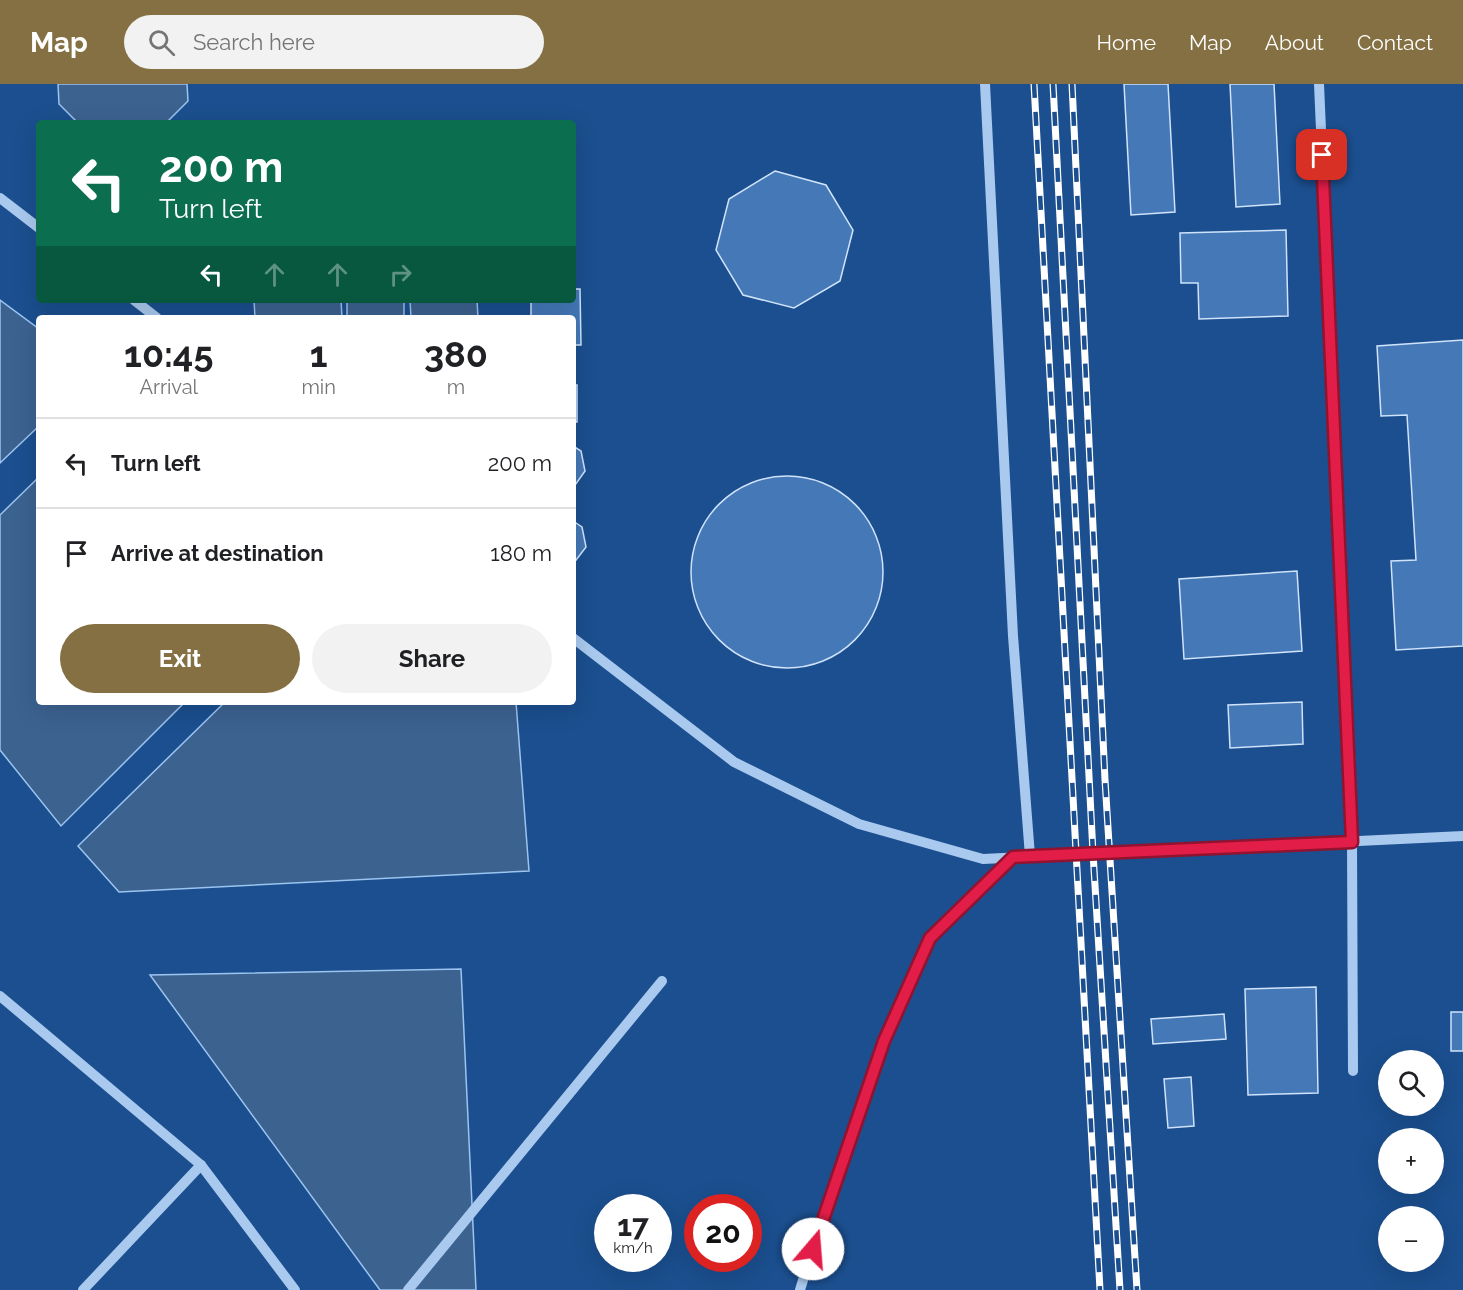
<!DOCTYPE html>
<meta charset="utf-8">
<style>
body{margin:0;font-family:Raleway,sans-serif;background:#f2f2f2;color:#202124;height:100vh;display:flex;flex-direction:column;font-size:22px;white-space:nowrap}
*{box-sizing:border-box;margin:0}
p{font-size:20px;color:#757577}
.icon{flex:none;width:33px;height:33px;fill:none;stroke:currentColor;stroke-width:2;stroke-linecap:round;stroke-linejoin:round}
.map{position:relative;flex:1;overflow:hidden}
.sheet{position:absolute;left:36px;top:231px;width:540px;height:390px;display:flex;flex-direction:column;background:#fff;border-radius:6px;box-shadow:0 6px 24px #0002}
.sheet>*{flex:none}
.top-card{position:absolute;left:36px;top:36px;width:540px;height:183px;border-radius:6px;box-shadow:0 6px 24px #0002;background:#0b6e4f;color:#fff;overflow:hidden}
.tools{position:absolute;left:1378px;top:966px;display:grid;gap:12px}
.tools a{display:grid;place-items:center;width:66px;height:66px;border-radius:50%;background:#fff;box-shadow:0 6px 24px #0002;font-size:30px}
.speed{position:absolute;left:594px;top:1110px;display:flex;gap:12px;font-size:30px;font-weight:700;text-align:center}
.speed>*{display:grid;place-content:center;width:78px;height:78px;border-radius:50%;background:#fff;box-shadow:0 6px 24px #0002;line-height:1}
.speed small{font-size:15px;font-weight:400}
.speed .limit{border:9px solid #d22;background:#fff;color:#111}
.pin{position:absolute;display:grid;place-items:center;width:51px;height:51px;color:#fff;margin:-26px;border-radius:12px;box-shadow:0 3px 9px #0006}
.me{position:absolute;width:66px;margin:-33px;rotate:18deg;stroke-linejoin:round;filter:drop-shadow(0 0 4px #0008)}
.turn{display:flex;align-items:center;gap:21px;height:126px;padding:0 24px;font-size:27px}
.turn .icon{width:78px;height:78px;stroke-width:2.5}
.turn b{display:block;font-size:42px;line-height:51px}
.lanes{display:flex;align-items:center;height:57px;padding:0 24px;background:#0003;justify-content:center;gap:30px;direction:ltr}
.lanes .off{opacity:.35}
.eta{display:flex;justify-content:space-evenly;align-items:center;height:102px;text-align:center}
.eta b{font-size:36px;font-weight:700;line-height:42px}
.cta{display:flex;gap:12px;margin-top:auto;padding:12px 24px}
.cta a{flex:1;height:69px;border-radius:36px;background:#847042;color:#fff;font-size:24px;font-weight:700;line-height:69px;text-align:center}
.cta a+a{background:#f2f2f2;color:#202124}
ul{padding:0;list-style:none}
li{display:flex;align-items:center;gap:18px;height:90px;padding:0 24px;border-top:2px solid #e0e0e0}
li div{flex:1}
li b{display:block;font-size:22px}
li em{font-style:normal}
header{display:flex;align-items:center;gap:36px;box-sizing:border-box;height:84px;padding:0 30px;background:#847042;color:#fff}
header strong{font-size:28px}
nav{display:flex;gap:33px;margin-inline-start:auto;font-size:21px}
.search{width:420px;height:54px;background:#f2f2f2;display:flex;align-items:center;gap:15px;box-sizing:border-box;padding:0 21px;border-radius:33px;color:#757577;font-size:22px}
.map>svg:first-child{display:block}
.water{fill:#3c6290;stroke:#9cc4f0;stroke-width:1.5}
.building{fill:#4478b7;stroke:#cfe3fa;stroke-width:1.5}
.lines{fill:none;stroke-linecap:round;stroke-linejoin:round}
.minor{stroke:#a9c9ee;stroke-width:10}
.rail-casing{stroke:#fff;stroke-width:7}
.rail{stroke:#1b4f8f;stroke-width:4.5;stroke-dasharray:14;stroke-linecap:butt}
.route-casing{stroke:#92132f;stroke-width:15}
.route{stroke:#e11d48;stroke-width:10}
</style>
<header>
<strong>Map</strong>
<div class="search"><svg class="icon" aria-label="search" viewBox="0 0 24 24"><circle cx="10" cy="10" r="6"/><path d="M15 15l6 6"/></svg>Search here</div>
<nav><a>Home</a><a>Map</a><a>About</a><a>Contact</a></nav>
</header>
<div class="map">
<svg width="1463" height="1206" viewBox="0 0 1463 1206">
<rect width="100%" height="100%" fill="#1b4f8f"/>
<g class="water">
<polygon points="58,0 187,0 188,17 166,39 78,39 59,20"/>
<polygon points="0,216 39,245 39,342 0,379"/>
<polygon points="254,216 341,216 342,234 255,234"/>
<rect x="347" y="216" width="57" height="18"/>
<polygon points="410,216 477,216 478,234 411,234"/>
<polygon points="39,393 39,618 185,618 61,742 0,666 0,431"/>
<polygon points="225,618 516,618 529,787 119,808 78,762"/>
<polygon points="461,885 476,1206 380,1206 150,891"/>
</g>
<g class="building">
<polygon points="1124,0 1168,0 1175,128 1131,131"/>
<polygon points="1230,0 1274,0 1280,120 1236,123"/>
<polygon points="775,87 826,101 853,146 840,197 794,224 743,211 716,166 729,115"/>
<polygon points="1286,146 1288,232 1199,235 1198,199 1181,199 1180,149"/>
<polygon points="573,205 580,205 581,261 573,261 573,234 531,234 531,216 573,216"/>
<polygon points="1463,256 1463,562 1396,566 1391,477 1416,476 1407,331 1381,332 1377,262"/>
<rect x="573" y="301" width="4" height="37"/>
<polygon points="573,362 581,367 585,387 573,404"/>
<circle cx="787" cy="488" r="96"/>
<polygon points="573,437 582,443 586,463 573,480"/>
<polygon points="1297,487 1302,567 1184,575 1179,495"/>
<polygon points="1302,618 1303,660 1230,664 1228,621"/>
<polygon points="1316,903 1318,1009 1248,1011 1245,905"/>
<rect x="1451" y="928" width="12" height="39"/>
<polygon points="1224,930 1226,955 1153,960 1151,935"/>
<polygon points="1191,993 1194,1042 1168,1044 1164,995"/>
</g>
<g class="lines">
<g class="minor">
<polyline points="985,0 1013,552 1030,772"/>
<polyline points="1319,0 1352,757 1353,987"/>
<polyline points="0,114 39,144"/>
<polyline points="134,216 157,234"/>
<polyline points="573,554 734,678 859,740 983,775 1463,752"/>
<polyline points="0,912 201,1081 295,1206"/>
<polyline points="83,1206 201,1081"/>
<polyline points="408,1206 662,897"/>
<polyline points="800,1206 819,1144 884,957 930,854 1013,773"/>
</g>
<defs>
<g id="rail">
<polyline points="1034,0 1100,1206"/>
<polyline points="1053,0 1093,769 1120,1206"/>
<polyline points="1072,0 1105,696 1137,1206"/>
</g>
</defs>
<use href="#rail" class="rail-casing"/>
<use href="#rail" class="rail"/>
</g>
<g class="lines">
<defs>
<polyline id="route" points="813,1165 884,957 930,854 1013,773 1352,758 1322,71"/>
</defs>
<use href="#route" class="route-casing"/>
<use href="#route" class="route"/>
</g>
</svg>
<div class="tools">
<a><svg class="icon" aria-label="search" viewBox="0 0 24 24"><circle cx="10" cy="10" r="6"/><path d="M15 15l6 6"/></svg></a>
<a>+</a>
<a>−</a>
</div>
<div class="speed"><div>17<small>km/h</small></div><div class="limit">20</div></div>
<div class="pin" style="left:1322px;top:71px;background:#d93025"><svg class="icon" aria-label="arrive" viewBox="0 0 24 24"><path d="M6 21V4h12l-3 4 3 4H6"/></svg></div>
<svg class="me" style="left:813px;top:1165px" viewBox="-20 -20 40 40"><circle r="19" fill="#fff"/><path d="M0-13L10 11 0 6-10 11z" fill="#e11d48"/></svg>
<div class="top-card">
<div class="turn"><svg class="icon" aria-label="left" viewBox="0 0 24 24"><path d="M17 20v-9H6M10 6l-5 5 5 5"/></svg><div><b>200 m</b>Turn left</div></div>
<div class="lanes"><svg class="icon" aria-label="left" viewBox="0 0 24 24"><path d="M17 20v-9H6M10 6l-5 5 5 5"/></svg><svg class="icon off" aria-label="ahead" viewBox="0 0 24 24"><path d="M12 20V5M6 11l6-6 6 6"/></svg><svg class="icon off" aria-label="ahead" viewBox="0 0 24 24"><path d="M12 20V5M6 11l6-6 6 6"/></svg><svg class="icon off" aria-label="right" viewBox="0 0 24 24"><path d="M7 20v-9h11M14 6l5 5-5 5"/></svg></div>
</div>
<section class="sheet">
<div class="eta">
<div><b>10:45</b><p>Arrival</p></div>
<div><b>1</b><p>min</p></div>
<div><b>380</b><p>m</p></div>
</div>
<ul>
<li><svg class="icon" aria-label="left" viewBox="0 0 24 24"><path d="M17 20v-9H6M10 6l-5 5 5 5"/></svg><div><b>Turn left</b></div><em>200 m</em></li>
<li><svg class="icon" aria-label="arrive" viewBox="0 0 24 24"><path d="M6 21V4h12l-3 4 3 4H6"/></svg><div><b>Arrive at destination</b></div><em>180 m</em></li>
</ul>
<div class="cta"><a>Exit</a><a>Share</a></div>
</section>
</div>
